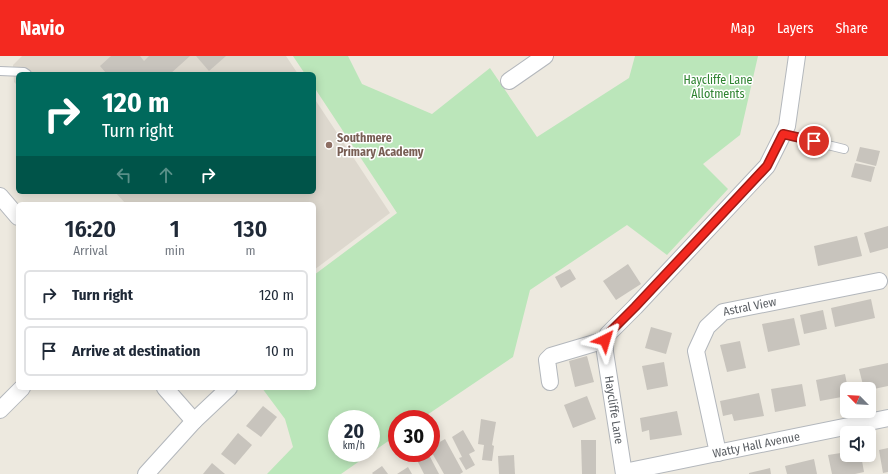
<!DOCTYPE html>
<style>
body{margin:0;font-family:"Fira Sans Condensed",sans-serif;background:#f6f6f7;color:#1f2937;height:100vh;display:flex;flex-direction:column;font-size:15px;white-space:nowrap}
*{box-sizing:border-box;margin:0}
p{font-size:13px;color:#747a83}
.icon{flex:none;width:22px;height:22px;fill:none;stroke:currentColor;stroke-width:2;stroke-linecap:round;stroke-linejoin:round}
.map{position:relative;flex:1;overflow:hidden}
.panel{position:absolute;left:16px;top:146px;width:300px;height:188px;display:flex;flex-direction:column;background:#fff;border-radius:6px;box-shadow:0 2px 10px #0003}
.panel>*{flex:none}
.hud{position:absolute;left:16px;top:16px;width:300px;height:122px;border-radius:6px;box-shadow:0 2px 10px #0003;background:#00695c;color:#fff;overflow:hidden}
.needle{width:26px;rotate:294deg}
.fabs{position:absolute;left:840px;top:326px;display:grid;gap:8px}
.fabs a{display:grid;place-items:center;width:36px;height:36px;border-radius:6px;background:#fff;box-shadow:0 2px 10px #0003;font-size:20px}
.speed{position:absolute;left:328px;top:354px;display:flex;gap:8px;font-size:20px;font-weight:700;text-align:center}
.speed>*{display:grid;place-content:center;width:52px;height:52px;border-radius:50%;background:#fff;box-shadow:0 2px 10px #0003;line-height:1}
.speed small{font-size:10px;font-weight:400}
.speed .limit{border:6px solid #d22;background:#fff;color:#111}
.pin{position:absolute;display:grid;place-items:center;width:34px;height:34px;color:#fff;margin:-17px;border:2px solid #fff;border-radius:50%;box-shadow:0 1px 4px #0007}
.me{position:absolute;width:44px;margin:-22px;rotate:40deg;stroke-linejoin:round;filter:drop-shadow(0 0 3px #0008)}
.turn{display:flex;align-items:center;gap:14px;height:84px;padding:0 20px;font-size:18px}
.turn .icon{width:52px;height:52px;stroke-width:2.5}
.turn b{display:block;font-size:28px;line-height:34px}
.lanes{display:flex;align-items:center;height:38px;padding:0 20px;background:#0003;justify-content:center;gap:20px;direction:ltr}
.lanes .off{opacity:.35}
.eta{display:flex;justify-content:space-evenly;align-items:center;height:68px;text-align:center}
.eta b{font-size:24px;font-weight:600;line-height:28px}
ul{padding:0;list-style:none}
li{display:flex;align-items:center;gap:12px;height:50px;margin:0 8px 6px;padding:0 12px;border:2px solid #e0e1e3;border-radius:6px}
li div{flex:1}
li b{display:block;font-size:15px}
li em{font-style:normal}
header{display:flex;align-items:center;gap:24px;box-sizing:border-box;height:56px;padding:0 20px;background:#f32920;color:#fff}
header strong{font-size:19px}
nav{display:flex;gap:22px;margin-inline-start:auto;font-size:14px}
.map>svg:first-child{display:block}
.education{fill:#ddd8ce}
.green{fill:#bbe6ba;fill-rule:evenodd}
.building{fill:#c8c4bd}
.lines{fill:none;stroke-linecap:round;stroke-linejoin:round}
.lane-casing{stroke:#b3b7bc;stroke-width:10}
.street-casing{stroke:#b3b7bc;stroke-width:18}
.lane{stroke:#fff;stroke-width:8}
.street{stroke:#fff;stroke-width:16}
.route-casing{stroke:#9e1b15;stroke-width:10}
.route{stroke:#f32920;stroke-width:7}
.education-dot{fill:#8d6e63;stroke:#fff;stroke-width:1.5}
.labels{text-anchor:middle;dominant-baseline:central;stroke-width:3;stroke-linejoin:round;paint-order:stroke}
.park-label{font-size:12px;fill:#2e8330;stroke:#fff}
.education-label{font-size:12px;font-weight:bold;fill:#785e54;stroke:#fff;text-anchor:start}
.street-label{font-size:12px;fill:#595d62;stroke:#fff}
</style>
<header>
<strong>Navio</strong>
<nav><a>Map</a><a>Layers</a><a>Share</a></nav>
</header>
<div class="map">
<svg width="888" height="418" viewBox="0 0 888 418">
<rect width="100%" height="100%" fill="#ede9df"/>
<g class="education">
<polygon points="22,0 286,0 298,18 18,18 18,30 14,26 13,9"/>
<polygon points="314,42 390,157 314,214 314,148 126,148 115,136 314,136"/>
</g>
<path class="green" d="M293,0H348L362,28L432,58L490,12L537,81L629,22L635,0H758L740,79L703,108L728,133L667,199L627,169L530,234L513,301L421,363H397V379L341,418H267L293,391L285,363L262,332H314V219L397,157L314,31V18H305ZM337,363H371V397H337Z"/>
<g class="building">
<polygon points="111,0 140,0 144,5 149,0 190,0 170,18 105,18 106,17 100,10"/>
<polygon points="196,0 226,0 209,15"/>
<polygon points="860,91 880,95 876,110 856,105"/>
<polygon points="855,107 875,111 871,126 851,121"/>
<polygon points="888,170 888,192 870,197 864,177"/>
<polygon points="857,180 862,200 818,210 814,190"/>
<polygon points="628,208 641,228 616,244 603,225"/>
<polygon points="570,213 576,223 561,232 555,221"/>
<polygon points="871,243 875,262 835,271 831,252"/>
<polygon points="823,254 827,273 804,278 800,259"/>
<polygon points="794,262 800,289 768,296 762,268"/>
<polygon points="651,271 672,277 666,298 645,292"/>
<polygon points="740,285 746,312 727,316 720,289"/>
<polygon points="587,300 594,326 575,331 569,305"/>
<polygon points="664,306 668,330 647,334 642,310"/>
<polygon points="888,307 888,330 869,334 864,333 859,313"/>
<polygon points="845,318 848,333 847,340 820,345 816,324"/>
<polygon points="802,328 806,350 775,356 771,333"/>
<polygon points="759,337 764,360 734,365 732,358 723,360 720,345"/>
<polygon points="587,340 596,363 573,372 564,349"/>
<polygon points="263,350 277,361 261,381 246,370"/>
<polygon points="677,355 682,379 650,384 649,374 642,376 640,362"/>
<polygon points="481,363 496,366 492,389 494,390 492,405 482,404 484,389 478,388"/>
<polygon points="463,374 475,395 469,398 475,409 466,414 459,402 462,401 452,381"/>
<polygon points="238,377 252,389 235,409 221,398"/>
<polygon points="445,383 463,416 460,418 444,418 431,395 431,391"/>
<polygon points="581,384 596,384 596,418 582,418"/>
<polygon points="888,392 888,416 883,417 879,394"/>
<polygon points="847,396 847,399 861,399 864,416 855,418 832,418 828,399"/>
<polygon points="422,397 428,397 439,418 424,418 415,400"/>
<polygon points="514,399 515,418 499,418 498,400"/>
<polygon points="814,403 817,418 787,418 785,410"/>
<polygon points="212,407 225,418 203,418"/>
<polygon points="382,410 388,418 373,418 372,417"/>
<polygon points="408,411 412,418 397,418"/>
<polygon points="770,412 771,418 749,418 749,417"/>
</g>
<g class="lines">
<defs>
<g id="lane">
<polyline points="0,15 24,16 27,18"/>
<polyline points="783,78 844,93"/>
</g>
<g id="street">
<polyline points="509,25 545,0"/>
<polyline points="0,140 18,161"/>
<polyline points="550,326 547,304 551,300 605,284"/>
<polyline points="165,332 194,365"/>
<polyline points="0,354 22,332"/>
<path id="s1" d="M718,397L696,295L707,271L723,256L879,225"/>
<path id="s2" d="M624,416L888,362"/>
<polyline points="146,418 194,365 229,332"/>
<polyline points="624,418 605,296 605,284 608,278 635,251 767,110 787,70 797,0"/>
</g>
</defs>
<use href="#lane" class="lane-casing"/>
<use href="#street" class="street-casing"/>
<use href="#lane" class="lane"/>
<use href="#street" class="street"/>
</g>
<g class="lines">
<defs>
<polyline id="route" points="605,284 608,278 635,251 767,110 783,78 814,85"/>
</defs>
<use href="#route" class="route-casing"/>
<use href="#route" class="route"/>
</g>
<circle class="education-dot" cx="329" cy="89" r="4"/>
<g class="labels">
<g class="park-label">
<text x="718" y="24">Haycliffe Lane<tspan x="718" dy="14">Allotments</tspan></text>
</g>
<g class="education-label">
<text x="337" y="82">Southmere<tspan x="337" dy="14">Primary Academy</tspan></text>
</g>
<g class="street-label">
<text stroke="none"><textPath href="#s1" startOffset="180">Astral View</textPath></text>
<text transform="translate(614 354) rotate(81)">Haycliffe Lane</text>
<text stroke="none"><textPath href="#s2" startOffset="135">Watty Hall Avenue</textPath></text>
</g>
</g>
</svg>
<div class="fabs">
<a><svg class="needle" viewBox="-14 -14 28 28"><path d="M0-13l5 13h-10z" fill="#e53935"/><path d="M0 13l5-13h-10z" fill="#747a83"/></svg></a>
<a><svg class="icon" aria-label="sound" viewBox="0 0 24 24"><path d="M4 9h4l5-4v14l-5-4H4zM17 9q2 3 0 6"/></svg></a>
</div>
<div class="speed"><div>20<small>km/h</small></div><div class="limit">30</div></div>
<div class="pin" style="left:814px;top:85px;background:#d93025"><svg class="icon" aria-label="arrive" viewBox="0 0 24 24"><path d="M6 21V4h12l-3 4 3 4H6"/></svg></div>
<svg class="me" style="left:605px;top:284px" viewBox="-20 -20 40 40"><path d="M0-17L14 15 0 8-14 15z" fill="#f32920" stroke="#fff" stroke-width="4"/></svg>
<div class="hud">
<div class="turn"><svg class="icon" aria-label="right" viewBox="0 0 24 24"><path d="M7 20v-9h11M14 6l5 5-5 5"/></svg><div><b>120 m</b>Turn right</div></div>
<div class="lanes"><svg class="icon off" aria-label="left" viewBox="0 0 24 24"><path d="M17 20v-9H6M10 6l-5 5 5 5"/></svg><svg class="icon off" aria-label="ahead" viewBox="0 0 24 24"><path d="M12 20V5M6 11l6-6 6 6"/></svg><svg class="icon" aria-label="right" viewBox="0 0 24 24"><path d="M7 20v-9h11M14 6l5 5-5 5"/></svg></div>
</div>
<section class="panel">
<div class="eta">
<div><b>16:20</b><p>Arrival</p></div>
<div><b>1</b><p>min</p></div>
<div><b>130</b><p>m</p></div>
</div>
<ul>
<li><svg class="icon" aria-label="right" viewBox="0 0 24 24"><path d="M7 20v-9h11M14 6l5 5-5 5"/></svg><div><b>Turn right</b></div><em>120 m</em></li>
<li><svg class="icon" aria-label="arrive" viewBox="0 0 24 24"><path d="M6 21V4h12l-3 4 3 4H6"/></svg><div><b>Arrive at destination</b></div><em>10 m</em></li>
</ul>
</section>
</div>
